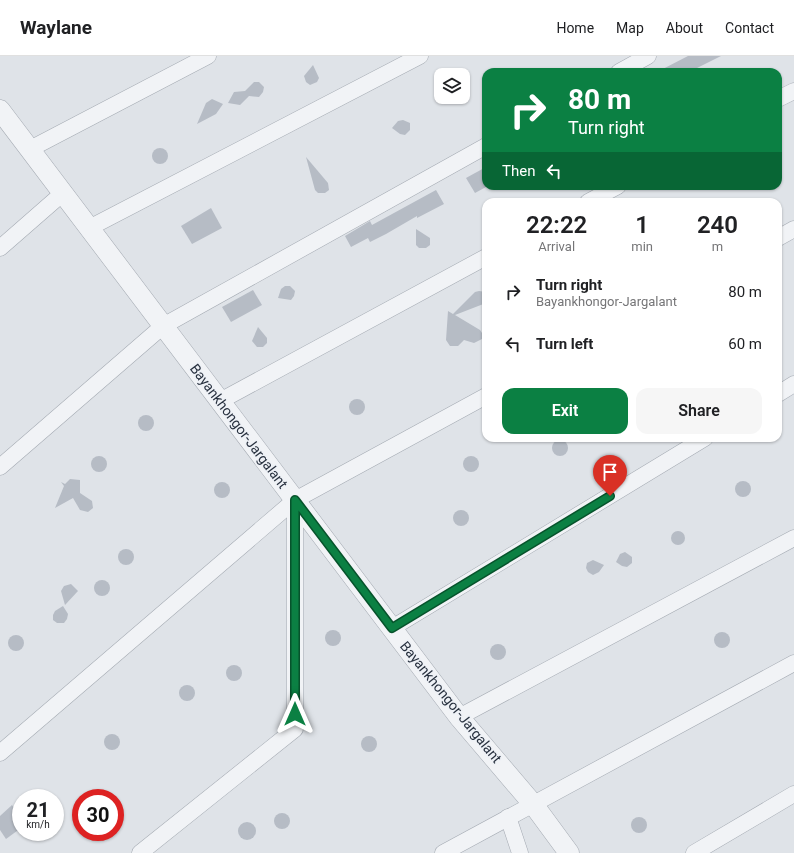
<!DOCTYPE html>
<style>
body{margin:0;font-family:Roboto,sans-serif;background:#f6f6f6;color:#202124;height:100vh;display:flex;flex-direction:column;font-size:15px;white-space:nowrap}
*{box-sizing:border-box;margin:0}
p{font-size:13px;color:#757577}
.icon{flex:none;width:22px;height:22px;fill:none;stroke:currentColor;stroke-width:2;stroke-linecap:round;stroke-linejoin:round}
.map{position:relative;flex:1;overflow:hidden}
.details{position:absolute;left:482px;top:142px;width:300px;height:244px;display:flex;flex-direction:column;background:#fff;border-radius:12px;box-shadow:0 1px 3px #0004}
.details>*{flex:none}
.top-card{position:absolute;left:482px;top:12px;width:300px;height:122px;border-radius:12px;box-shadow:0 1px 3px #0004;background:#0b8043;color:#fff;overflow:hidden}
.controls{position:absolute;left:434px;top:12px;display:grid;gap:8px}
.controls a{display:grid;place-items:center;width:36px;height:36px;border-radius:8px;background:#fff;box-shadow:0 1px 3px #0004;font-size:20px}
.speed{position:absolute;left:12px;top:733px;display:flex;gap:8px;font-size:20px;font-weight:700;text-align:center}
.speed>*{display:grid;place-content:center;width:52px;height:52px;border-radius:50%;background:#fff;box-shadow:0 1px 3px #0004;line-height:1}
.speed small{font-size:10px;font-weight:400}
.speed .limit{border:6px solid #d22;background:#fff;color:#111}
.pin{position:absolute;display:grid;place-items:center;width:34px;height:34px;color:#fff;margin:-41px -17px;border-radius:50% 50% 50% 0;rotate:-45deg;box-shadow:0 0 4px #0007}
.pin .icon{rotate:45deg}
.me{position:absolute;width:44px;margin:-22px;rotate:0deg;stroke-linejoin:round;filter:drop-shadow(0 0 3px #0008)}
.turn{display:flex;align-items:center;gap:14px;height:84px;padding:0 20px;font-size:18px}
.turn .icon{width:52px;height:52px;stroke-width:2.5}
.turn b{display:block;font-size:28px;line-height:34px}
.then{display:flex;align-items:center;height:38px;padding:0 20px;background:#0003;gap:8px;font-size:15px}
.eta{display:flex;justify-content:space-evenly;align-items:center;height:68px;text-align:center}
.eta b{font-size:24px;font-weight:600;line-height:28px}
.action{display:flex;gap:8px;margin-top:auto;padding:8px 20px}
.action a{flex:1;height:46px;border-radius:12px;background:#0b8043;color:#fff;font-size:16px;font-weight:600;line-height:46px;text-align:center}
.action a+a{background:#f6f6f6;color:#202124}
ul{padding:0;list-style:none}
li{display:flex;align-items:center;gap:12px;height:52px;padding:0 20px}
li div{flex:1}
li b{display:block;font-size:15px}
li em{font-style:normal}
header{display:flex;align-items:center;gap:24px;box-sizing:border-box;height:56px;padding:0 20px;background:#fff;border-bottom:1px solid #e0e0e0}
header strong{font-size:19px}
nav{display:flex;gap:22px;margin-inline-start:auto;font-size:14px}
.map>svg:first-child{display:block}
.building{fill:#b6bcc5}
.lines{fill:none;stroke-linecap:round;stroke-linejoin:round}
.minor-casing{stroke:#a4aab2;stroke-width:17}
.tertiary-casing{stroke:#a4aab2;stroke-width:21}
.minor{stroke:#f1f3f6;stroke-width:16}
.tertiary{stroke:#f1f3f6;stroke-width:20}
.route-casing{stroke:#07532c;stroke-width:10}
.route{stroke:#0b8043;stroke-width:7}
.labels{text-anchor:middle;dominant-baseline:central;stroke-width:3;stroke-linejoin:round;paint-order:stroke}
.street-label{font-size:14px;fill:#28313f;stroke:#eef1f6}
</style>
<header>
<strong>Waylane</strong>
<nav><a>Home</a><a>Map</a><a>About</a><a>Contact</a></nav>
</header>
<div class="map">
<svg width="794" height="797" viewBox="0 0 794 797">
<rect width="100%" height="100%" fill="#dfe3e8"/>
<g class="building">
<polygon points="688,0 721,0 689,16 657,16"/>
<polygon points="313,9 319,22 317,26 310,29 306,26 304,20"/>
<polygon points="254,26 259,26 264,31 263,36 259,41 249,40 240,49 228,47 234,36 245,35"/>
<polygon points="212,43 223,48 216,58 197,68 206,47"/>
<polygon points="403,64 410,67 410,74 405,79 400,78 392,72 398,65"/>
<circle cx="160" cy="100" r="8"/>
<polygon points="306,101 328,127 329,134 325,137 318,137 315,134"/>
<polygon points="486,111 486,131 475,137 466,122"/>
<polygon points="436,134 444,148 417,162 417,160 386,178 370,186 368,182 351,191 345,180 370,165 372,169"/>
<polygon points="211,152 222,172 192,188 181,170"/>
<polygon points="416,173 430,182 430,189 426,192 419,192 416,189"/>
<polygon points="285,230 290,230 295,235 294,240 291,244 278,242 281,233"/>
<polygon points="253,234 262,249 231,266 222,251"/>
<polygon points="479,235 486,236 486,247 455,259 480,274 482,277 482,283 474,287 464,284 458,290 450,290 446,284 448,255 453,258 475,236"/>
<polygon points="258,271 267,282 267,287 263,291 257,291 252,285"/>
<circle cx="357" cy="351" r="8"/>
<circle cx="146" cy="367" r="8"/>
<circle cx="560" cy="392" r="8"/>
<circle cx="99" cy="408" r="8"/>
<circle cx="471" cy="408" r="8"/>
<polygon points="70,423 80,424 80,437 92,445 93,452 88,456 80,454 73,442 55,452 64,430 61,426 65,428"/>
<circle cx="743" cy="433" r="8"/>
<circle cx="222" cy="434" r="8"/>
<circle cx="461" cy="462" r="8"/>
<circle cx="678" cy="482" r="7"/>
<circle cx="126" cy="501" r="8"/>
<polygon points="625,496 632,501 632,507 627,511 622,510 616,506 620,498"/>
<polygon points="593,504 604,509 599,516 593,519 588,516 586,512 587,507"/>
<circle cx="102" cy="532" r="8"/>
<polygon points="71,528 78,535 65,549 61,535 64,530"/>
<polygon points="63,550 68,558 67,563 64,567 57,567 53,564 53,559 55,555"/>
<circle cx="333" cy="582" r="8"/>
<circle cx="722" cy="584" r="8"/>
<circle cx="16" cy="587" r="8"/>
<circle cx="498" cy="596" r="8"/>
<circle cx="234" cy="617" r="8"/>
<circle cx="187" cy="637" r="8"/>
<circle cx="112" cy="686" r="8"/>
<circle cx="369" cy="688" r="8"/>
<polygon points="12,749 21,762 21,772 6,783 0,774 0,760"/>
<circle cx="282" cy="765" r="8"/>
<circle cx="639" cy="769" r="8"/>
<circle cx="247" cy="775" r="9"/>
</g>
<g class="lines">
<defs>
<g id="minor">
<polyline points="619,16 648,0"/>
<polyline points="778,43 794,35"/>
<polyline points="30,93 208,0"/>
<polyline points="588,146 618,130"/>
<polyline points="89,172 420,0"/>
<polyline points="778,182 794,173"/>
<polyline points="0,192 63,137"/>
<polyline points="778,338 794,328"/>
<polyline points="220,345 486,201"/>
<polyline points="0,411 163,270 486,90"/>
<polyline points="392,572 705,382"/>
<polyline points="459,661 794,482"/>
<polyline points="0,697 295,444 486,340"/>
<polyline points="508,761 520,797"/>
<polyline points="140,797 295,673 295,444"/>
<polyline points="443,797 794,607"/>
<polyline points="694,797 794,738"/>
</g>
<polyline id="tertiary" points="0,54 459,661 533,748 569,797"/>
</defs>
<use href="#minor" class="minor-casing"/>
<use href="#tertiary" class="tertiary-casing"/>
<use href="#minor" class="minor"/>
<use href="#tertiary" class="tertiary"/>
</g>
<g class="lines">
<defs>
<polyline id="route" points="295,658 295,444 392,572 610,440"/>
</defs>
<use href="#route" class="route-casing"/>
<use href="#route" class="route"/>
</g>
<g class="labels">
<g class="street-label">
<text transform="translate(239 370) rotate(53)">Bayankhongor-Jargalant</text>
<text transform="translate(451 646) rotate(51)">Bayankhongor-Jargalant</text>
</g>
</g>
</svg>
<div class="controls">
<a><svg class="icon" aria-label="layers" viewBox="0 0 24 24"><path d="M12 4l9 5-9 5-9-5zM3 14l9 5 9-5"/></svg></a>
</div>
<div class="speed"><div>21<small>km/h</small></div><div class="limit">30</div></div>
<div class="pin" style="left:610px;top:440px;background:#d93025"><svg class="icon" aria-label="arrive" viewBox="0 0 24 24"><path d="M6 21V4h12l-3 4 3 4H6"/></svg></div>
<svg class="me" style="left:295px;top:658px" viewBox="-20 -20 40 40"><path d="M0-17L14 15 0 8-14 15z" fill="#0b8043" stroke="#fff" stroke-width="4"/></svg>
<div class="top-card">
<div class="turn"><svg class="icon" aria-label="right" viewBox="0 0 24 24"><path d="M7 20v-9h11M14 6l5 5-5 5"/></svg><div><b>80 m</b>Turn right</div></div>
<div class="then">Then<svg class="icon" aria-label="left" viewBox="0 0 24 24"><path d="M17 20v-9H6M10 6l-5 5 5 5"/></svg></div>
</div>
<section class="details">
<div class="eta">
<div><b>22:22</b><p>Arrival</p></div>
<div><b>1</b><p>min</p></div>
<div><b>240</b><p>m</p></div>
</div>
<ul>
<li><svg class="icon" aria-label="right" viewBox="0 0 24 24"><path d="M7 20v-9h11M14 6l5 5-5 5"/></svg><div><b>Turn right</b><p>Bayankhongor-Jargalant</p></div><em>80 m</em></li>
<li><svg class="icon" aria-label="left" viewBox="0 0 24 24"><path d="M17 20v-9H6M10 6l-5 5 5 5"/></svg><div><b>Turn left</b></div><em>60 m</em></li>
</ul>
<div class="action"><a>Exit</a><a>Share</a></div>
</section>
</div>
